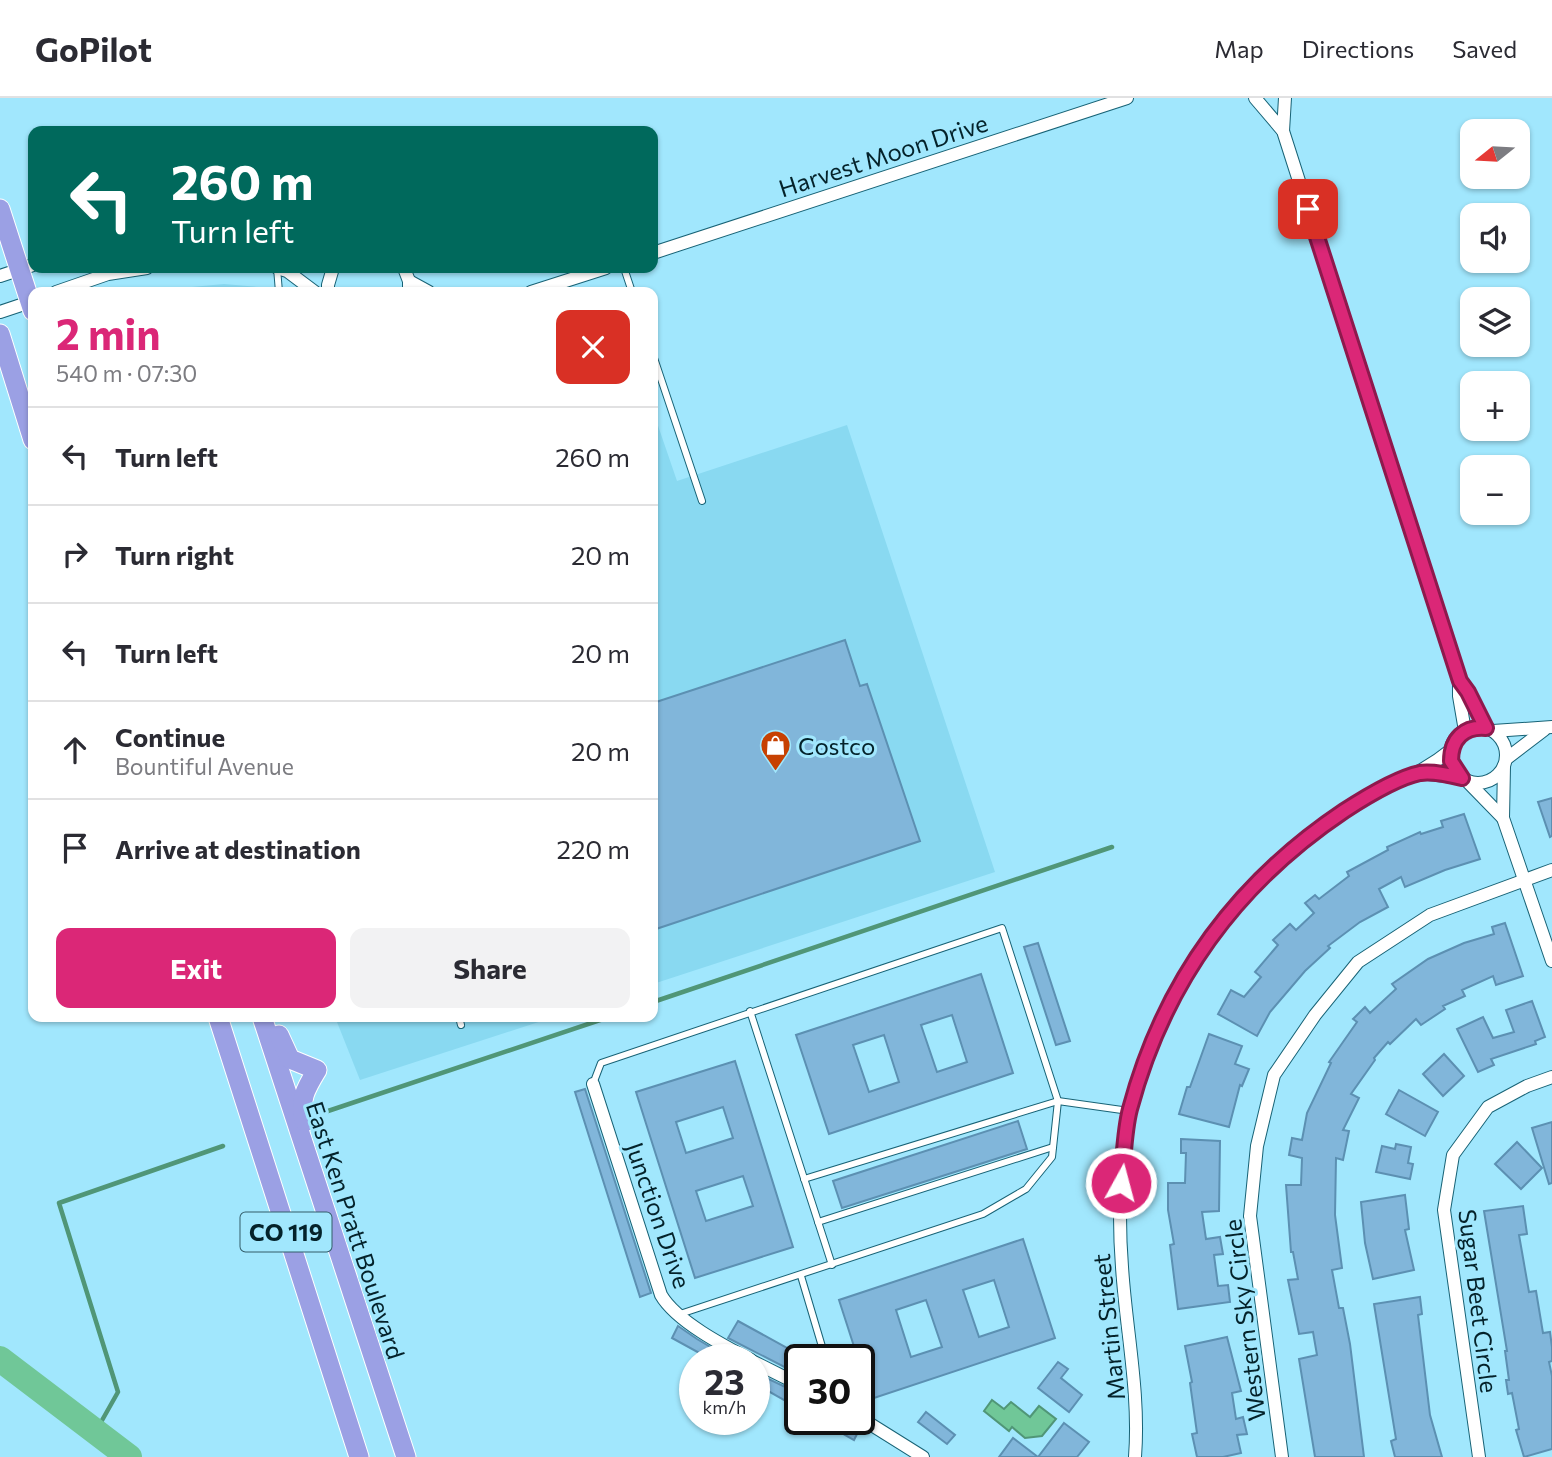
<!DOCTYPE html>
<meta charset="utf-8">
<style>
body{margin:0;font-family:Commissioner,sans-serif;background:#f2f2f3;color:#2b2b33;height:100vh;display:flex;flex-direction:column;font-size:26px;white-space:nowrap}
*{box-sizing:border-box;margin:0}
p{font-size:23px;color:#7c7c81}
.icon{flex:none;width:38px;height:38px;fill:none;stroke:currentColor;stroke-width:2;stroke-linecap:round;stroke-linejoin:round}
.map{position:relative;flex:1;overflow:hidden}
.drawer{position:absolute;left:28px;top:189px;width:630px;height:735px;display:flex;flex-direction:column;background:#fff;border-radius:14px;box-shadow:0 2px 5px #0004}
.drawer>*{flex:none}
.hud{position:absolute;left:28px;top:28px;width:630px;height:147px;border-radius:14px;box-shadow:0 2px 5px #0004;background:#00695c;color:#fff;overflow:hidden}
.needle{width:46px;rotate:252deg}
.buttons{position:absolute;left:1460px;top:21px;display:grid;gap:14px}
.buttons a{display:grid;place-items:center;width:70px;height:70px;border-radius:14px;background:#fff;box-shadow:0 2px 5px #0004;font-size:35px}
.speed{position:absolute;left:679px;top:1246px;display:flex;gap:14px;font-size:35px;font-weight:700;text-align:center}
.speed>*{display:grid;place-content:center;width:91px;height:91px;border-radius:50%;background:#fff;box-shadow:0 2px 5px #0004;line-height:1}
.speed small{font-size:18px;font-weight:400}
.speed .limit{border:4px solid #111;border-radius:10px;background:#fff;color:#111}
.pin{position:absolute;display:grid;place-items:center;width:60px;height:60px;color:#fff;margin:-30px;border-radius:14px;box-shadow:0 4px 10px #0006}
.me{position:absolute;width:77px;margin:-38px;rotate:7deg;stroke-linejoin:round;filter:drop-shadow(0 0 5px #0008)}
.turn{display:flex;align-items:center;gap:24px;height:147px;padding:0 28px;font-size:32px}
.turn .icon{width:91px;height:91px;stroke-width:2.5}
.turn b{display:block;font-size:49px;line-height:60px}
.round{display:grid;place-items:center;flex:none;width:74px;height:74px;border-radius:14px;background:#f2f2f3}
.headline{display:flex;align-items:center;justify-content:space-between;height:119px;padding:0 28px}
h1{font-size:42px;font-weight:700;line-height:52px;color:#db2777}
.primary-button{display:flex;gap:14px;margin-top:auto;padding:14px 28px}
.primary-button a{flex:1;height:80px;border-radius:14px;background:#db2777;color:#fff;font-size:28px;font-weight:700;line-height:80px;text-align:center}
.primary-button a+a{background:#f2f2f3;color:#2b2b33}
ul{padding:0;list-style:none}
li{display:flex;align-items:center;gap:21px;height:98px;padding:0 28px;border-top:2px solid #e1e1e2}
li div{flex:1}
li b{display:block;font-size:26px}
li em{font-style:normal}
header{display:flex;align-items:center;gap:42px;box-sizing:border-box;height:98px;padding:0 35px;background:#fff;border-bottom:2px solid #e1e1e2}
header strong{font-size:33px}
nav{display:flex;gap:38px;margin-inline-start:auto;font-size:24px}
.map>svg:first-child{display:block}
.built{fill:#89d9f1}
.water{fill:#70c798;stroke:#509677;stroke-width:2}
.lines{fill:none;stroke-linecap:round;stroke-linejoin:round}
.stream{stroke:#509677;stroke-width:4.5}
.river{stroke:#70c798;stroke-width:26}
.building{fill:#81b6da;stroke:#5c90b2;stroke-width:2;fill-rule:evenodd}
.service-casing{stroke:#186376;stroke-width:8}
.minor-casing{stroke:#186376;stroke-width:14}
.trunk-casing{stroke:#fff;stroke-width:21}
.service{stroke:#fff;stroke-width:6}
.minor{stroke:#fff;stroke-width:12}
.trunk{stroke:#9ba0e4;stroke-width:19}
.route-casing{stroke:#8e194d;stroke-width:18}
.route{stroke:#db2777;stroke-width:12}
.labels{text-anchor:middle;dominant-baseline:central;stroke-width:6;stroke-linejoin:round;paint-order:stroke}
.shield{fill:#a1e7fd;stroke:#335d69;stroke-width:2}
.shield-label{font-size:23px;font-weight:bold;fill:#04222a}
.street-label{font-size:24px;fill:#04222a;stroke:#a1e7fd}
.poi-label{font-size:24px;fill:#04222a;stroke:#a1e7fd;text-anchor:start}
</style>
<header>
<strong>GoPilot</strong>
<nav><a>Map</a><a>Directions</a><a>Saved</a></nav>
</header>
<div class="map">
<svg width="1552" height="1359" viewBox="0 0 1552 1359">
<rect width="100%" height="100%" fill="#a1e7fd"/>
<g class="built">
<polygon points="224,186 258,189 271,194 138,194"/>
<polygon points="653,313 677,383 847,327 995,774 653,886"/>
<polygon points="335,919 554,919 360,982"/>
</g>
<polygon class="water" points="992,1302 1004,1311 1011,1304 1030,1319 1039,1308 1056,1321 1042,1338 1025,1340 1012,1329 1009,1333 984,1313"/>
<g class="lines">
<g class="stream">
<polyline points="653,904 1112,749"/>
<polyline points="328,1013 609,919"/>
<polyline points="96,1333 118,1294 59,1105 223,1048"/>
</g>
<polyline class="river" points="0,1261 129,1359"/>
</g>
<g class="building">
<polygon points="845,542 860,588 867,586 920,743 653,832 653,605"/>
<polygon points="1552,700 1552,738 1550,739 1538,704"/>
<polygon points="1464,716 1480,761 1445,772 1405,789 1401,779 1379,791 1388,809 1360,824 1328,848 1330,850 1305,873 1270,914 1257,938 1218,916 1231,892 1244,899 1261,879 1255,874 1278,847 1273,842 1290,826 1296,832 1314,815 1305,805 1315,797 1319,801 1349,778 1347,774 1388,752 1387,749 1420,734 1421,736 1443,729 1441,723"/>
<polygon points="1505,825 1523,878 1496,887 1493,878 1462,892 1465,898 1443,908 1445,911 1421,927 1416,921 1390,946 1388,944 1374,960 1375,962 1351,996 1359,1000 1343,1032 1349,1033 1343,1062 1336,1060 1335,1117 1342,1170 1332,1172 1339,1210 1343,1210 1350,1246 1364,1359 1315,1359 1299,1261 1317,1257 1313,1234 1299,1236 1288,1182 1298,1181 1293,1154 1291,1154 1286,1087 1301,1087 1302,1060 1289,1057 1292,1040 1302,1042 1307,1015 1331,965 1329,964 1357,924 1353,921 1365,909 1370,915 1396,891 1392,886 1428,861 1464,845 1494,836 1492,829"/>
<polygon points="1038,845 1070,943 1056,947 1024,849"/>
<path d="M981,876L1013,975L829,1036L796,937ZM952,917L967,964L937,974L921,927ZM884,937L899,984L869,994L853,947Z"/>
<polygon points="1532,903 1545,939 1535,943 1536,946 1491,961 1494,967 1478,974 1457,931 1483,919 1493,940 1514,934 1506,912"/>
<polygon points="1209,936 1242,948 1235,966 1249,971 1242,988 1240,987 1229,1029 1179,1016 1187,989 1190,989"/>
<polygon points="1444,956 1464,978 1443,998 1423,976"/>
<path d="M735,963L793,1149L695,1180L636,994ZM723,1009L733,1040L686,1055L676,1024ZM743,1078L753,1108L706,1123L696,1093Z"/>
<polygon points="585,991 651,1195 640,1199 575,994"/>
<polygon points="1399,992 1438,1014 1425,1038 1386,1016"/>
<polygon points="1018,1023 1027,1051 842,1110 833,1083"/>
<polygon points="1552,1024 1552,1085 1549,1086 1532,1030"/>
<polygon points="1181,1041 1220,1043 1219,1113 1202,1114 1206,1141 1220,1139 1223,1156 1214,1157 1218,1188 1228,1187 1230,1204 1178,1211 1170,1147 1174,1146 1168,1112 1168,1085 1185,1085 1186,1055 1181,1055"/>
<polygon points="1517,1044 1542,1070 1521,1091 1495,1066"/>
<polygon points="1396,1046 1411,1049 1408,1065 1413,1066 1410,1081 1376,1074 1382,1048 1395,1051"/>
<polygon points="1405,1097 1409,1131 1405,1132 1414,1172 1373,1181 1365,1145 1361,1104"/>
<polygon points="1523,1108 1527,1136 1519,1137 1529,1194 1536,1193 1543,1235 1550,1234 1552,1249 1552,1263 1549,1264 1552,1278 1552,1351 1524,1359 1516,1332 1519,1331 1512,1295 1508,1296 1506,1282 1509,1282 1505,1253 1507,1253 1484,1113"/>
<path d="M1023,1141L1055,1240L871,1301L839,1202ZM994,1182L1009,1229L979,1239L963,1192ZM926,1202L942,1249L911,1259L896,1212Z"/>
<polygon points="1420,1199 1422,1216 1418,1217 1430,1317 1442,1359 1395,1359 1391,1343 1396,1341 1374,1206"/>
<polygon points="738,1223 800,1257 800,1277 728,1240"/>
<polygon points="678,1228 697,1241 732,1262 712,1262 672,1240"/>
<polygon points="1227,1239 1241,1293 1232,1295 1236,1321 1243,1319 1247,1336 1237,1337 1241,1355 1223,1359 1197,1359 1192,1336 1197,1335 1190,1285 1192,1284 1185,1248"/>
<polygon points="1058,1264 1068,1271 1061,1280 1082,1297 1069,1314 1038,1290"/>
<polygon points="754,1274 800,1296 800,1311 754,1285"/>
<polygon points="926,1314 955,1337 947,1346 918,1324"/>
<polygon points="817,1321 849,1321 860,1330 854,1342"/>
<polygon points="1064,1325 1089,1344 1077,1359 999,1359 1013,1340 1038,1359"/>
</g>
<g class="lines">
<defs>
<g id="service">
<polyline points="277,170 279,194"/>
<polyline points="624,170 632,194"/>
<polyline points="653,257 702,403"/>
<polyline points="750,913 832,1167"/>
<polyline points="459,919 461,927"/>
<polyline points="593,986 601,965 1002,830 1058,1003 1052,1059 1026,1091 983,1116 680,1216"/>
<polyline points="804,1081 1058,1003 1129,1013"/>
<polyline points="818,1124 1053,1049"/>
<polyline points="801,1178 826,1262"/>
</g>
<g id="minor">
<polyline points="1255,0 1283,33 1459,583 1459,598 1465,633"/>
<polyline points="1283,33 1285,0"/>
<polyline points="653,155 1127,0"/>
<polyline points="277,170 287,173 315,194"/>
<polyline points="404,170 409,183 409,194"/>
<polyline points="0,178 33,167"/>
<polyline points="409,183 429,194"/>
<polyline points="56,194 108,176 147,170"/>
<polyline points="328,194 328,187 333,170"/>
<polyline points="531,194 606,170"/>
<polyline points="0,214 33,203"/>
<polyline points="1459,583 1468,594 1486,630"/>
<circle cx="1478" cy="657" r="28"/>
<polyline points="1493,633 1552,629"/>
<polyline points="1506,661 1544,632"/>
<polyline points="1504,668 1503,720 1552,863"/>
<polyline points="1421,675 1462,680"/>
<polyline points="1466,682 1503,720"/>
<path d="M593,986L661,1197C676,1223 724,1248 751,1262"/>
<polyline points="754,1264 800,1287"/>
<polyline points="859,1319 923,1359"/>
<path d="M1135,1359C1140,1295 1126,1232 1122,1169C1118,1118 1120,1066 1129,1015C1131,1000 1139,985 1144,970C1169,896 1209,828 1266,774C1296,746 1331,717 1368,698C1399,682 1423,675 1451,652"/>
<polyline points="1282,1359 1250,1118 1257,1048 1274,977 1315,917 1358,864 1430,817 1552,772"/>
<polyline points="1479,1359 1444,1112 1453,1057 1488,1009 1527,988 1552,979"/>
</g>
<g id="trunk">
<polyline points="0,111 33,213"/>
<polyline points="0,236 33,342"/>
<polyline points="218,919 359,1359"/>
<polyline points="262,919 406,1359"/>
<path d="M279,937L290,961L317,972C306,990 298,1003 305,1024"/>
</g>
</defs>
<use href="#service" class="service-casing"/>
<use href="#minor" class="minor-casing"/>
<use href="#trunk" class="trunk-casing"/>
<use href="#service" class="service"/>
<use href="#minor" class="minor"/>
<use href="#trunk" class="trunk"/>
</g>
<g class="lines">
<defs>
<path id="route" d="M1121,1085C1124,1061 1124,1034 1130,1011C1164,884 1235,786 1344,713C1364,700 1396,680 1420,675C1432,673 1450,677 1462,680L1451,663C1451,641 1464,628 1486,630L1468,594L1460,583L1308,111"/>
</defs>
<use href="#route" class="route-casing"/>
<use href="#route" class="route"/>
</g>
<defs>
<symbol id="shop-pin" viewBox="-11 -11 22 30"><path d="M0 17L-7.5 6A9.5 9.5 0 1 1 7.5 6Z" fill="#c74101" stroke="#a1e7fd"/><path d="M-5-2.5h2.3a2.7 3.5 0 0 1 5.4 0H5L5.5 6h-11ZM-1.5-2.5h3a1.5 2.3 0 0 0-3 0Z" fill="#fff"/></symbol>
</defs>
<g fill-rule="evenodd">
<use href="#shop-pin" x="758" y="630" width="35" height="47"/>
</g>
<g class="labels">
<rect class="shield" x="240.5" y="1114.5" width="91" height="39" rx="5"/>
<g class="shield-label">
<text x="286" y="1134">CO 119</text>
</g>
<g class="street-label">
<text transform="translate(883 57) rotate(-18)">Harvest Moon Drive</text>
<text transform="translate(659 1117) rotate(71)">Junction Drive</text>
<text transform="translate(356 1132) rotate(72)">East Ken Pratt Boulevard</text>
<text transform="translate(1479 1203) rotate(83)">Sugar Beet Circle</text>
<text transform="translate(1244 1222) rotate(-97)">Western Sky Circle</text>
<text transform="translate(1108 1229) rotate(-96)">Martin Street</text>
</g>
<g class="poi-label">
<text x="798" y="647">Costco</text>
</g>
</g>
</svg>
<div class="buttons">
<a><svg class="needle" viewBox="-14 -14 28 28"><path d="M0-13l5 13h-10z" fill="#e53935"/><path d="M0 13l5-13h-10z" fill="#7c7c81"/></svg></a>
<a><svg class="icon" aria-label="sound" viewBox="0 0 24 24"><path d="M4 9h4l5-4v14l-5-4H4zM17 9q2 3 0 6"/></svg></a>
<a><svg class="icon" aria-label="layers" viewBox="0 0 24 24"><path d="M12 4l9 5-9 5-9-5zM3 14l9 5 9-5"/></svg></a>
<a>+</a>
<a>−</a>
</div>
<div class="speed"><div>23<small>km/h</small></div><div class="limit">30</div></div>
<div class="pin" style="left:1308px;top:111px;background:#d93025"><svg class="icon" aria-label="arrive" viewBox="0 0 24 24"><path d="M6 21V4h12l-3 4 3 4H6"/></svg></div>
<svg class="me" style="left:1121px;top:1085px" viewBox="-20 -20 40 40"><circle r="17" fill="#db2777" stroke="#fff" stroke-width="3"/><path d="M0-11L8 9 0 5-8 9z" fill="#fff"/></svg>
<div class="hud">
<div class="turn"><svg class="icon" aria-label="left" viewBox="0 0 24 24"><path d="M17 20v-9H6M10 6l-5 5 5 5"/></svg><div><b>260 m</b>Turn left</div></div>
</div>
<section class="drawer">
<div class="headline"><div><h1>2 min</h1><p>540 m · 07:30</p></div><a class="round" style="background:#d93025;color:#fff"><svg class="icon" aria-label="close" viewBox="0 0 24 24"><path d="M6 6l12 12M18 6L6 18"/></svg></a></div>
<ul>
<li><svg class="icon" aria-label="left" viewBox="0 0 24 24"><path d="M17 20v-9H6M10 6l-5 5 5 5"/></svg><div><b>Turn left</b></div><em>260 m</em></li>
<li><svg class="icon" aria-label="right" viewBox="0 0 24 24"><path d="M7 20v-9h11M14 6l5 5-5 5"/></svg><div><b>Turn right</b></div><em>20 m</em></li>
<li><svg class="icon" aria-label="left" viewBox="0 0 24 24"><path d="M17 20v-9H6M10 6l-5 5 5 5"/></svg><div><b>Turn left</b></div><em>20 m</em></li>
<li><svg class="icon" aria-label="ahead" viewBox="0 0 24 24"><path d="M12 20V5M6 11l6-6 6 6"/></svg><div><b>Continue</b><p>Bountiful Avenue</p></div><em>20 m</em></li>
<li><svg class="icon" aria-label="arrive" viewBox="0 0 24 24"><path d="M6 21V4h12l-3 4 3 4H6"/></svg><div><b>Arrive at destination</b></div><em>220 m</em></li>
</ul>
<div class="primary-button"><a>Exit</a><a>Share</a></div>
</section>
</div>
